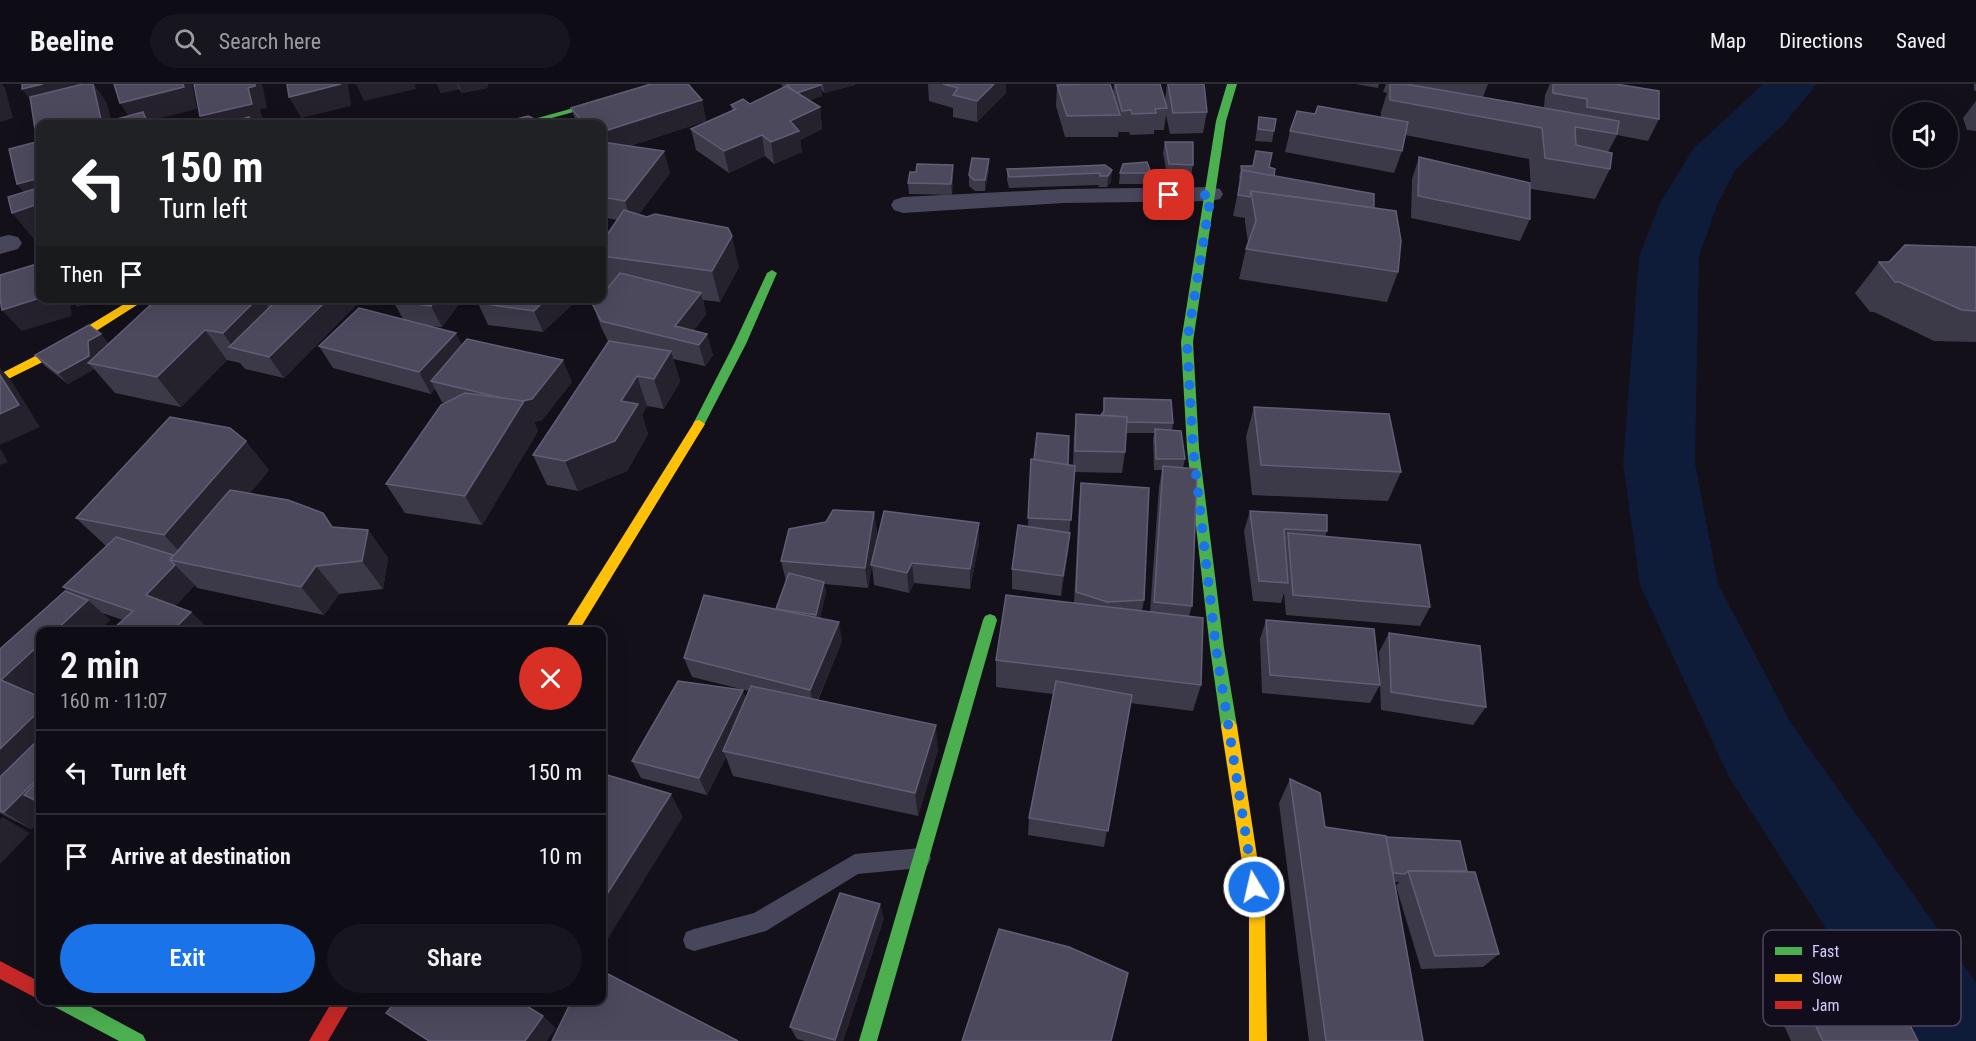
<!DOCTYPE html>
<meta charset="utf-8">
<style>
body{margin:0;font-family:"Roboto Condensed",sans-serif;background:#17151d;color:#f1f3f6;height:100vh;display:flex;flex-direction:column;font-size:22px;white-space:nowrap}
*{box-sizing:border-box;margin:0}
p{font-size:20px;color:#9b9ba0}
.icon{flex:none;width:33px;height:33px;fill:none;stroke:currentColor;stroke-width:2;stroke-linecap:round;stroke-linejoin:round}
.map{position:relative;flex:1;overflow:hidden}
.side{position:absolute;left:36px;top:543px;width:570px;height:378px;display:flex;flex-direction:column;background:#0e0c14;border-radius:12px;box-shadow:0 6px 24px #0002,0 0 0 2px #2e2c34}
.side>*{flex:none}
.hud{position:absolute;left:36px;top:36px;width:570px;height:183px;border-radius:12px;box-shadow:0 6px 24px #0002,0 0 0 2px #2e2c34;background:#202124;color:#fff;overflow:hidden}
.tools{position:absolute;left:1892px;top:18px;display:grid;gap:12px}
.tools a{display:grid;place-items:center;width:66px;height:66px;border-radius:50%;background:#0e0c14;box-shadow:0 6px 24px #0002,0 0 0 2px #2e2c34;font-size:30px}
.pin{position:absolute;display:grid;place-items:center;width:51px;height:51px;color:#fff;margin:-26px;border-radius:12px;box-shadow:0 3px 9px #0006}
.me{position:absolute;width:66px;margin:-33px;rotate:351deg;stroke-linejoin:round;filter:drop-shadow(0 0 4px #0008)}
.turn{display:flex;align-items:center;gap:21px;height:126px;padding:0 24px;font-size:27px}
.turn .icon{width:78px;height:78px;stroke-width:2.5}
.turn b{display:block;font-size:42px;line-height:51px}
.then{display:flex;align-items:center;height:57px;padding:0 24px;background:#0003;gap:12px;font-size:22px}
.round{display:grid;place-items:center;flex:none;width:63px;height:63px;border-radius:32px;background:#17151d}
.headline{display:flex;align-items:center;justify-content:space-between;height:102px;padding:0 24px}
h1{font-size:36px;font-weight:600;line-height:45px}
.action{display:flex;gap:12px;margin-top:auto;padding:12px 24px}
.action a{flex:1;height:69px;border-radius:36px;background:#1a73e8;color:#fff;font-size:24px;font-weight:600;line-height:69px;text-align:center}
.action a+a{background:#17151d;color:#f1f3f6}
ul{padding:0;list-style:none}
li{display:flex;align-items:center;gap:18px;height:84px;padding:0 24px;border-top:2px solid #2e2c34}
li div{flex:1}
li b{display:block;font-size:22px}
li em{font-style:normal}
header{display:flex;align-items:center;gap:36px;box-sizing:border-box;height:84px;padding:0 30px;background:#0e0c14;border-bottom:2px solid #2e2c34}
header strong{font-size:28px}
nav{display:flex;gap:33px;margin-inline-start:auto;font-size:21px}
.search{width:420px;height:54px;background:#17151d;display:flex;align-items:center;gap:15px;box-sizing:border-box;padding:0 21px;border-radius:33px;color:#9b9ba0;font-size:22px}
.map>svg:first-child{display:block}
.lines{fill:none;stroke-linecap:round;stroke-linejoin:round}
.river{fill:#0e1b39;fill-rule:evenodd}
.lane{fill:#48465a;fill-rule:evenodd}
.street{fill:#48465a;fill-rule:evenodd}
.fast{fill:#4caf50;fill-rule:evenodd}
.slow{fill:#ffc107;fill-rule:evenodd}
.jam{fill:#c62828;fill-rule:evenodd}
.wall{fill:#3c3949}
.shaded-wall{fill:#25222e}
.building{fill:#4d495d;stroke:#625d76;stroke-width:1.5}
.route{stroke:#1a73e8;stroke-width:10;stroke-dasharray:0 18}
.key{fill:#110d1d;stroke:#4c4660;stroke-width:1.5}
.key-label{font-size:16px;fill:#d5ccfc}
</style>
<header>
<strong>Beeline</strong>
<div class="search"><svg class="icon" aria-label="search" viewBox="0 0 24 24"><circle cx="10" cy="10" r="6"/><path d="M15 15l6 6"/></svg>Search here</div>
<nav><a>Map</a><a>Directions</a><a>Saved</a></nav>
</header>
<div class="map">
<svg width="1976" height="957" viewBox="0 0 1976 957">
<rect width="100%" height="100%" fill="#13101a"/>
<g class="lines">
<polygon class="river" points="1763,0 1817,0 1784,40 1736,85 1717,121 1699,173 1695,379 1718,500 1791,639 1976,898 1976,957 1898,957 1729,693 1640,501 1623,379 1639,173 1659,121 1693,65"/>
<polygon class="lane" points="920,764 928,767 931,774 928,781 920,784 858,790 766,847 694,867 686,864 683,856 686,848 694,845 754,829 855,770"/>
<g class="street">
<polygon points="1211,103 1220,105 1223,110 1220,115 1211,117 1064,119 903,129 894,126 891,121 894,116 903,113 1064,105"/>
<polygon points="9,151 18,153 22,159 18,165 0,170 0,153"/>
</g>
<g class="fast">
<polygon points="660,0 675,0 530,40 516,40"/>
<polygon points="1227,0 1237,0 1226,37 1193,258 1199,364 1224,564 1237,642 1234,647 1229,649 1224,647 1221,642 1210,564 1187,364 1181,258 1216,37"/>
<polygon points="772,186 777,189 746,260 703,343 695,343 693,340 734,260 767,189"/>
<polygon points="990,530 995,532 997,536 877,957 859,957 983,536 985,532"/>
<polygon points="50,916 78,916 143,951 146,957 119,957 53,922"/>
</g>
<g class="slow">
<polygon points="134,214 148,214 63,268 0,299 0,290 55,262"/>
<polygon points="699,336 705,340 578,548 563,548 695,337"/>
<polygon points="1229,635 1234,637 1237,642 1265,824 1267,957 1249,957 1249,824 1221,642 1224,637"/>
</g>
<g class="jam">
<polygon points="0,877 40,898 40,916 0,895"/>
<polygon points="333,916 352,916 328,957 309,957"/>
</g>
</g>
<g class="wall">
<polygon points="437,0 488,0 487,4 462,9 459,5 441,9"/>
<polygon points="781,0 854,0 855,1 824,9 821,5 822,12 809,16 820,23 822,45 800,56 802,68 774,80 765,72 729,89 696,66 691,45 732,27 731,21 750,20 784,4"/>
<polygon points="928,0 1006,0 1006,9 977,38 953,33 953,24 929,17"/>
<polygon points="1114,0 1160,0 1165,17 1167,0 1204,0 1207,28 1203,49 1170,50 1166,31 1164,46 1154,46 1154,50 1130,51 1129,48 1119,48 1119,45 1118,53 1065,53 1056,22 1057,1 1113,9"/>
<polygon points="1355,0 1379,0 1378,4"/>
<polygon points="1386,0 1488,0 1483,13 1544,24 1545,11 1550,0 1616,0 1659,35 1648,57 1617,51 1608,68 1610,85 1595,115 1531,105 1529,75 1405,51 1402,67 1394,89 1285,68 1290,47 1315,30 1381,34 1381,28 1387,9 1383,8"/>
<polygon points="1974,0 1976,0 1976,7 1974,6"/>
<polygon points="702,16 706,37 630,62 670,89 639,130 739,183 720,218 703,216 706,230 694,246 713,271 705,282 673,275 680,297 664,325 647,322 642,331 648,350 627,387 578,407 547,401 533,371 608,257 601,243 593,221 609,202 604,201 602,195 602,139 606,152 617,136 602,133 602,40 577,40 571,24"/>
<polygon points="1976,17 1976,47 1967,46 1963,34"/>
<polygon points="1259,33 1274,47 1272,58 1255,57"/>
<polygon points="1165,58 1193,81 1191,92 1167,91 1163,69"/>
<polygon points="1419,73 1530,135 1520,157 1411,134 1412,95"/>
<polygon points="1105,81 1111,98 1107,103 1099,103 1098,101 1009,104 1007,96 1007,85"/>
<polygon points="1241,82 1269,83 1274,92 1374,124 1398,188 1387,218 1239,195 1246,165 1248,159 1245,138 1245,134 1233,132 1240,98 1239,93"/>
<polygon points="989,86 985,107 975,107 969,102 969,91"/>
<polygon points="1120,89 1151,89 1149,100 1119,100"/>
<polygon points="953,92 952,111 909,110 908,99"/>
<polygon points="1976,163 1976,258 1934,257 1874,228 1870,228 1855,209 1879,178 1889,178"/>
<polygon points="158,214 363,214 284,294 245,285 240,279 227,276 181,323 115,309 94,285 68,300 45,282 35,271 109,260"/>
<polygon points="395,214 463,214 442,243 428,242 462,261 572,298 542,336 534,338 538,347 482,441 405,429 386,400 446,319 442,318 435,305 431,310 333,284 319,262 403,235 393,217"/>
<polygon points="579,214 543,248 488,241 478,219"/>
<polygon points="1104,314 1173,339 1172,346 1185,375 1183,384 1192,522 1189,532 1201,601 1193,627 1130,619 1104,763 1028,751 1029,734 1053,610 996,603 996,576 1074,519 1079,420 1081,399 1144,516 1142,527 1150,528 1159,403 1162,386 1154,386 1153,356 1154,349 1126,349 1125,368 1122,389 1074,388 1068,469 1061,512 1012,505 1012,485 1028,443 1031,375 1073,382 1074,351 1076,330 1101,331 1103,329"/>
<polygon points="1254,323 1401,388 1388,417 1252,411 1246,353"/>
<polygon points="269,386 250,409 333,443 368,446 388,474 383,505 339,510 324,531 197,504 195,501 175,522 191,528 211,548 121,548 115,543 123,536 102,529 110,536 32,609 40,613 40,736 31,745 0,729 0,565 69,509 63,503 106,462 76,434"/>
<polygon points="1250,427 1327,447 1325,453 1430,523 1420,542 1286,531 1284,509 1281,519 1253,517 1244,447"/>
<polygon points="874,428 877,448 872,479 979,439 979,459 970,505 914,499 909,509 874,501 872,481 868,504 824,500 826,508 820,534 842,557 818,616 938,666 918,732 733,692 726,673 707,711 641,694 632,677 746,614 749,607 692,593 684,574 776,525 786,497 781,477 826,438"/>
<polygon points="1266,536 1380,596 1379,568 1389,549 1486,623 1473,641 1381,626 1380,601 1370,619 1262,609 1260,555"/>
<polygon points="1290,695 1325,743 1386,753 1467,787 1499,870 1483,883 1421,885 1396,802 1399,798 1395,798 1423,957 1309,957 1279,719"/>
<polygon points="884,834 843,957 805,957 797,955 790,943"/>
<polygon points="1796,901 1918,957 1791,957 1771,913"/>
</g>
<g class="shaded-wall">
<polygon points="0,0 2,0 5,4 13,34 0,38"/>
<polygon points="43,0 81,0 38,26 22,5"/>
<polygon points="93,0 94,0 107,19 112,40 102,40"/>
<polygon points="183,0 192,0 197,25 149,37 151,40 134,40 120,19"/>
<polygon points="255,0 261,0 263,3 267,24 260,25 264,40 205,40 200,32"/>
<polygon points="341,0 348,0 351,22 301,34 289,13"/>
<polygon points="356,0 415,0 416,5 364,17"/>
<polygon points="437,0 457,0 459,5 441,9"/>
<polygon points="458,0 488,0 487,4 462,9"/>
<polygon points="823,0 854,0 855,1 824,9"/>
<polygon points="994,0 1006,0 1006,9 977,38 977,17"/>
<polygon points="821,1 822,12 796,21 794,10"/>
<polygon points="702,16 706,37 602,71 602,48"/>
<polygon points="820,23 822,45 800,56 802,68 774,80 771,58 790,37"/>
<polygon points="762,51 765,72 729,89 724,67"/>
<polygon points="664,67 670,89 632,139 625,117"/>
<polygon points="989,75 989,86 985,107 985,96"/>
<polygon points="953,81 953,92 952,111 951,100"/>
<polygon points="1112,86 1111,98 1107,103 1108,92"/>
<polygon points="40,94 40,159 38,160 12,129 34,122 17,100"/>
<polygon points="602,139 609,161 602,171"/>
<polygon points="732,152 739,183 720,218 712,187"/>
<polygon points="701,209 706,230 686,258 675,242"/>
<polygon points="40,214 69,214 72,232 22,247 2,226"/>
<polygon points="70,214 102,214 77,223"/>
<polygon points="258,214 262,214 281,243 234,265 223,249"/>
<polygon points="268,214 292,214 281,235"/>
<polygon points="329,214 363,214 284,294 269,273"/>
<polygon points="437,214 463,214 442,243 431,222"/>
<polygon points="547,214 579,214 543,248 534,227"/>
<polygon points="205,246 227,276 181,323 157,293"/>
<polygon points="456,249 467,270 431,297 435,305 431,310 419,288"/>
<polygon points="101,250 110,261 98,268 98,281 88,279 94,285 68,300 58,289 88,257"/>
<polygon points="707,250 713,271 705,282 699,261"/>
<polygon points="671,267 680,297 664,325 654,295"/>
<polygon points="563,276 572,298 542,336 534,338 538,347 482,441 465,412 518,318"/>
<polygon points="0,284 10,295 40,343 0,361"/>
<polygon points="637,292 647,322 642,331 648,350 627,387 578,407 565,377 621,317"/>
<polygon points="246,357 269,386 191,480 164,451"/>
<polygon points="0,364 8,378 0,381"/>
<polygon points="874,428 877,448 868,504 865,484"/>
<polygon points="979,439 979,459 970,505 970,485"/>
<polygon points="368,446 388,474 383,505 362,477"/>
<polygon points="1070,449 1068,469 1061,512 1063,492"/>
<polygon points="912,479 914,499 909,509 907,489"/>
<polygon points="175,481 195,501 167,531 146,511"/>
<polygon points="316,482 339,510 324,531 301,503"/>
<polygon points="824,498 826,508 818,541 816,531"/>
<polygon points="88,516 110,536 97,548 54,548"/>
<polygon points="191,528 211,547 171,548"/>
<polygon points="839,538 842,557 814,624 810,606"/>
<polygon points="40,560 40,601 27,615 1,596"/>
<polygon points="743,606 750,625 723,667 726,673 707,711 699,694"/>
<polygon points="40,626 40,668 0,702 0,665"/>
<polygon points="936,641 938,666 918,732 915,709"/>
<polygon points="40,692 40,718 24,711 40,721 40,736 31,745 4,728"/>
<polygon points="671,710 683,733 602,864 602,818"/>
<polygon points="2,733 30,749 0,780 0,736"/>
<polygon points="880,820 884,834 843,957 835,957 835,956"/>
<polygon points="543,932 556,944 547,957 525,957"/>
</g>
<g class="building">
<polygon points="22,0 43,0 22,5"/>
<polygon points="83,0 93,0 102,40 40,40 40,57 37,58 30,13"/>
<polygon points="114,0 183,0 184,3 120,19"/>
<polygon points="194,0 255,0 255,2 248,4 252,20 200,32"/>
<polygon points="287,0 341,0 289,13"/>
<polygon points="651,0 688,0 702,16 602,48 602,40 584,40 571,24"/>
<polygon points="787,0 820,0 821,1 797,9 791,5"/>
<polygon points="943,0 994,0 977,17 953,11 958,4"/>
<polygon points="1083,0 1110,0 1120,31 1067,32 1057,1"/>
<polygon points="1115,0 1160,0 1167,24 1155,25 1156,29 1132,30 1131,26 1122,27"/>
<polygon points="1168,0 1204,0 1207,28 1173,29"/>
<polygon points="1390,0 1406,0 1619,37 1617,50 1575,43 1576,61 1612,69 1610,85 1545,74 1542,44 1390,16"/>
<polygon points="1553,0 1616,0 1659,7 1659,35 1587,23 1587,15 1553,9"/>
<polygon points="786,2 820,23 790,37 799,47 771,58 762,51 724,67 691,45 736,25 731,21 743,15 750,20"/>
<polygon points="1318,22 1408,38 1402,67 1290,47 1297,27 1315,30"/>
<polygon points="143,28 148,40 99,40"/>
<polygon points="528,32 545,40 498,40"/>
<polygon points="249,33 253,40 226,40"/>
<polygon points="1259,33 1276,35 1274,47 1258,45"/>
<polygon points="40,57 40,94 17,100 9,65"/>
<polygon points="602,58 664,67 625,117 602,113"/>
<polygon points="1165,58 1193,58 1193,81 1169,80"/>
<polygon points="1256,67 1272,69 1269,83 1275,85 1274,92 1242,87 1241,82 1253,82"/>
<polygon points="1419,73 1530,99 1530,135 1418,112"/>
<polygon points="972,74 989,75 985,96 974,96 969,91"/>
<polygon points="1147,78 1151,89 1120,89 1123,80"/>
<polygon points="917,80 953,81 951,100 908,99 910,88 916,88"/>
<polygon points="1105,81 1112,86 1108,92 1100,92 1100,89 1009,93 1007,85"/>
<polygon points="1242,86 1374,110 1374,124 1251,107 1250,113 1238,111"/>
<polygon points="40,99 40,163 35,121 12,129 8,113 38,104"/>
<polygon points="1251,107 1396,127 1401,157 1398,188 1246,165 1256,137"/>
<polygon points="624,126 647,133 655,130 728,144 732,152 712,187 602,172 602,158"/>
<polygon points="1905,161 1976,163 1976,227 1962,226 1899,198 1895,198 1879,178 1889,178"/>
<polygon points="40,179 40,214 2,226 0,215 0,191"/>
<polygon points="620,189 701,209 675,242 707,250 699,261 601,237 593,221 599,214 602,214 602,211"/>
<polygon points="158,214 258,214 223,249 205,246 157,293 88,279"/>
<polygon points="279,214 329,214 269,273 229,263"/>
<polygon points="395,214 437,214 431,222 393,217"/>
<polygon points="480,214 547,214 534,227 478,219"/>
<polygon points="359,224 456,249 419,288 319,262"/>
<polygon points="89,241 101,250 88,257 89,272 58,289 35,271"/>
<polygon points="467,255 563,276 532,315 522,317 506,315 431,297"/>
<polygon points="609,257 671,267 654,295 637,292 621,317 638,320 615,357 565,377 533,371"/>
<polygon points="0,291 19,321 0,330"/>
<polygon points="465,309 524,317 465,412 386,400 441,321"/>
<polygon points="1104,314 1171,316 1173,339 1127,338 1127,333 1101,331 1104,327"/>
<polygon points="1254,323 1389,330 1401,388 1261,381"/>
<polygon points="1076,330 1127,333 1125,368 1075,367"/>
<polygon points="170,333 230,344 246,357 164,451 76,434"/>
<polygon points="1155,345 1181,347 1185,375 1156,375"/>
<polygon points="1037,349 1069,352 1068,381 1034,376"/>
<polygon points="1031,375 1075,382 1071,436 1028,434"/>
<polygon points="1163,382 1197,385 1192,522 1154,518"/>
<polygon points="1081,399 1149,404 1144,516 1107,518 1076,508"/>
<polygon points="230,406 288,416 323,429 332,443 368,446 362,477 316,482 301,503 170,476"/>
<polygon points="833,426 874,428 865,484 781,477 789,445 826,438"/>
<polygon points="884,427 979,439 970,485 912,479 907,489 871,481"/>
<polygon points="1250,427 1327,431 1327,447 1284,445 1288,499 1259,497"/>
<polygon points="1018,441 1070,449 1063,492 1012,485"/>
<polygon points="1288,449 1420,461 1430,523 1293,511"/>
<polygon points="116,453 173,471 170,476 175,481 146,511 191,528 171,548 124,548 115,543 133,527 63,503"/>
<polygon points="789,489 824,498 816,531 776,525"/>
<polygon points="65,507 88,516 54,548 40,548 40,560 1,596 40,613 40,626 0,665 0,565"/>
<polygon points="704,511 839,538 810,606 684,574"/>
<polygon points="1006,511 1203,534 1201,601 996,576"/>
<polygon points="1266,536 1374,545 1380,601 1270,591"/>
<polygon points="1389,549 1480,562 1486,623 1391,608"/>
<polygon points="678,597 743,606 699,694 632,677"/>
<polygon points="1056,597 1132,611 1108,747 1029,734"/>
<polygon points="751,602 936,641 915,709 723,667"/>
<polygon points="40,654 40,692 4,728 0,727 0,693"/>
<polygon points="604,690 671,710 602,818 602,693"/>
<polygon points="40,694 40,718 24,711"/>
<polygon points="1290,695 1320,709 1325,743 1386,752 1423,957 1326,957"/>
<polygon points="1386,753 1460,757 1467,787 1408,787 1405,790 1393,789"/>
<polygon points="1408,787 1475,788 1499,870 1435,872"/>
<polygon points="840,809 880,820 835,956 790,943"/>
<polygon points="999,845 1069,863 1128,889 1111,957 962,957"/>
<polygon points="602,887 738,957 552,957 572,916 602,916"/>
<polygon points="1796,901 1843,906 1890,902 1918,957 1823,957"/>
<polygon points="397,916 517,916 543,932 525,957 429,957 386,929"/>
</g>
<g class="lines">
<polyline class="route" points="1169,111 1211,111 1187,258 1193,364 1216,564 1254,803"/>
</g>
<rect x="1763" y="846" width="198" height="96" rx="9" class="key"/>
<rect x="1775" y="863" width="27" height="8" fill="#4caf50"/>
<rect x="1775" y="890" width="27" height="8" fill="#ffc107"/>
<rect x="1775" y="917" width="27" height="8" fill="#c62828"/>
<g class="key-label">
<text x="1812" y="873">Fast</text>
<text x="1812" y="900">Slow</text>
<text x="1812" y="927">Jam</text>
</g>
</svg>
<div class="tools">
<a><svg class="icon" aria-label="sound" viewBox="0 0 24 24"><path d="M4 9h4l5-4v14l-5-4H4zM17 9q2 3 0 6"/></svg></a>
</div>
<div class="pin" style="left:1169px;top:111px;background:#d93025"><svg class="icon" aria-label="arrive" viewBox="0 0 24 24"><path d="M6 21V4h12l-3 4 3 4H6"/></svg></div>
<svg class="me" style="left:1254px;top:803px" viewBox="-20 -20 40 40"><circle r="17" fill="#1a73e8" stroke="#fff" stroke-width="3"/><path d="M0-11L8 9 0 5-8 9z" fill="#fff"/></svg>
<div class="hud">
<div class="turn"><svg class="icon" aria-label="left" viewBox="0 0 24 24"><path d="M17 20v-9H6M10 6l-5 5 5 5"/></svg><div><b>150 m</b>Turn left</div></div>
<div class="then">Then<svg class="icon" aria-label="arrive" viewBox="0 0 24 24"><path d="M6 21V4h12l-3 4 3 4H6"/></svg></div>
</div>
<section class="side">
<div class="headline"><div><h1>2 min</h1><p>160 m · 11:07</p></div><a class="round" style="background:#d93025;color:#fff"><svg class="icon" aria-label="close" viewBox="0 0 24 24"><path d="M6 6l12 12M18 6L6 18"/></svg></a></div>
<ul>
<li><svg class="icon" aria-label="left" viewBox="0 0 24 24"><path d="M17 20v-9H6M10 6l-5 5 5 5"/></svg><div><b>Turn left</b></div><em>150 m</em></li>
<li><svg class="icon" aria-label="arrive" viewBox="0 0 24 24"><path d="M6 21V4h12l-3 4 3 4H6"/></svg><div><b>Arrive at destination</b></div><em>10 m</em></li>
</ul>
<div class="action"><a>Exit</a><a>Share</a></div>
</section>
</div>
